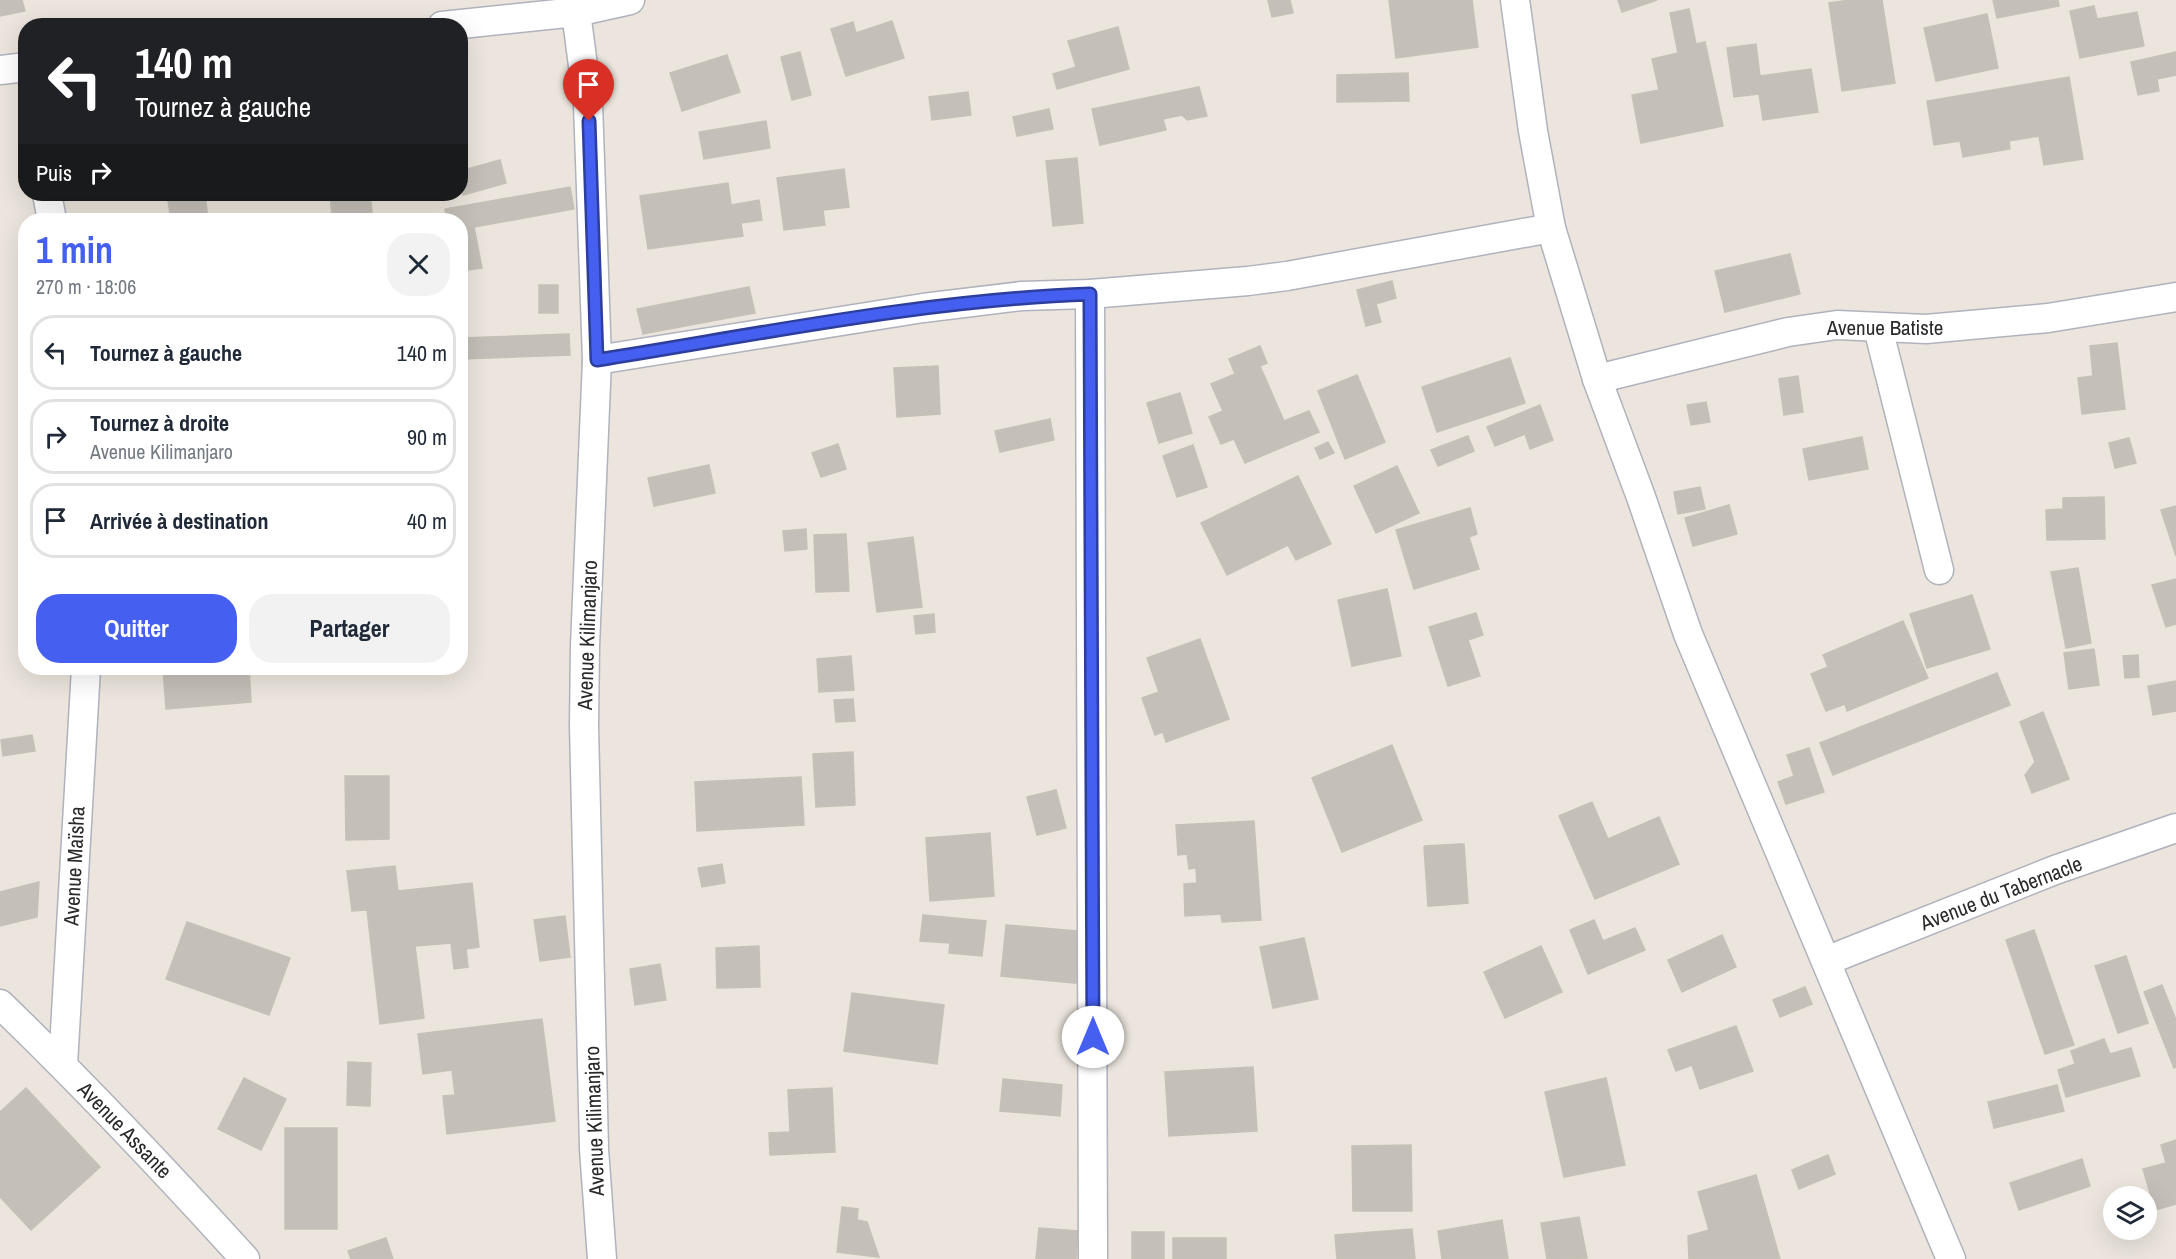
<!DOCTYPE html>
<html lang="fr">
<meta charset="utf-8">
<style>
body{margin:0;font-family:"Archivo Narrow",sans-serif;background:#f2f2f3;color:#1f2937;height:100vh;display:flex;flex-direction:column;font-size:22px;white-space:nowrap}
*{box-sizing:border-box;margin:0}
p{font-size:20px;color:#747a83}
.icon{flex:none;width:33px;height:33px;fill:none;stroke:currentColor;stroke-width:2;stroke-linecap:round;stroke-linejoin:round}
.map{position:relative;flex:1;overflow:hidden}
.side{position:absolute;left:18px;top:213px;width:450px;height:462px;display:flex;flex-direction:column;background:#fff;border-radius:24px;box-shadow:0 6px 24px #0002}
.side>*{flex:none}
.guide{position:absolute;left:18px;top:18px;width:450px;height:183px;border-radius:24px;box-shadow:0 6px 24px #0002;background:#202124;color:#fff;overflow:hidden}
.tools{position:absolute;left:2103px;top:1186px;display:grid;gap:12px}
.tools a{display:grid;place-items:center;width:54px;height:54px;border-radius:50%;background:#fff;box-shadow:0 6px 24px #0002;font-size:30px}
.pin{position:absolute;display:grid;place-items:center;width:51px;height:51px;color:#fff;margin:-62px -26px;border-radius:50% 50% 50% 0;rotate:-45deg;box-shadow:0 0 6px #0007}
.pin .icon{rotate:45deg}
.me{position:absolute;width:66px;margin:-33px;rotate:0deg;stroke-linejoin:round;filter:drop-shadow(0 0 4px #0008)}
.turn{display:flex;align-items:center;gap:21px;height:126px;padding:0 18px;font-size:27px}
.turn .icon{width:78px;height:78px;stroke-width:2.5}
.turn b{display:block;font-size:42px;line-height:51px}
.then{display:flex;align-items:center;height:57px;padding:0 18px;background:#0003;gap:12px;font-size:22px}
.round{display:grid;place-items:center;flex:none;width:63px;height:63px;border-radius:24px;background:#f2f2f3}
.head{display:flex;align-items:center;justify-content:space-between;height:102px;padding:0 18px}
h1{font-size:36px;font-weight:700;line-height:45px;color:#455ff0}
.primary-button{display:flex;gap:12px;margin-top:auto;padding:12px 18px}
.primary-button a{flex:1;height:69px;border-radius:24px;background:#455ff0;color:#fff;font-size:24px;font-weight:700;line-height:69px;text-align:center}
.primary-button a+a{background:#f2f2f3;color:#1f2937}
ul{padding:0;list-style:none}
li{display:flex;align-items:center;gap:18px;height:75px;margin:0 12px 9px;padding:0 6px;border:3px solid #e0e1e3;border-radius:24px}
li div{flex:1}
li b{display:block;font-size:22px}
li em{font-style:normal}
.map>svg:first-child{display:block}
.building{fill:#c4bfb8;stroke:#c6c1b6;stroke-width:1.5}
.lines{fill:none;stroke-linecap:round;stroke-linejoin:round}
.minor-casing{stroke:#b0b2bd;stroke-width:31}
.minor{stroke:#fff;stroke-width:28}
.route-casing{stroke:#2d3e9c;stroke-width:15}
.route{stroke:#455ff0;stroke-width:10}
.labels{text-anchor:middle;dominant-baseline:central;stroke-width:4.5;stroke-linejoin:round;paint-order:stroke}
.street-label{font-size:21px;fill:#2a2a2a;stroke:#fff}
</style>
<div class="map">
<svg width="2176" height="1259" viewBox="0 0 2176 1259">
<rect width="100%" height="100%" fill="#ebe5dd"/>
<g class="building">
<polygon points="0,0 22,0 25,11 0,16"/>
<polygon points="1268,0 1290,0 1293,13 1272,17"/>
<polygon points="1389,0 1472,0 1478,47 1396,58"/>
<polygon points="1618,0 1657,0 1622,12"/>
<polygon points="1850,0 1882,0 1895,83 1842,91 1829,3"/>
<polygon points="1993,0 2058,0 2059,6 1997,18"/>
<polygon points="2094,6 2097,19 2137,12 2144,46 2080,58 2070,11"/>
<polygon points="1689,9 1696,44 1705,42 1723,126 1641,143 1632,95 1659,90 1652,59 1678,53 1670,13"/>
<polygon points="1987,14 1998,68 1936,81 1924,28"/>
<polygon points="892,21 904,58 846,76 831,29 853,22 856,33"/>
<polygon points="1118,27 1129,69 1057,89 1053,74 1076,67 1068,41"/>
<polygon points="1756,44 1760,76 1811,69 1818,112 1763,120 1759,94 1734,97 1727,48"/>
<polygon points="800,52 811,95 792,100 781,57"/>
<polygon points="2176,52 2176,75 2157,79 2159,91 2138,95 2131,62"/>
<polygon points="727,55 740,92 682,111 670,73"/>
<polygon points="1408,73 1409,101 1337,102 1337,75"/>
<polygon points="2069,77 2083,159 2044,165 2039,136 2009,141 2010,149 1963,157 1960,141 1934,145 1927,101"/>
<polygon points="1199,87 1207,116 1187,120 1182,115 1163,119 1166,130 1100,145 1092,109"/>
<polygon points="968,92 971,115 932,120 929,97"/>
<polygon points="1049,109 1053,129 1017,136 1013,117"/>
<polygon points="766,121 770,148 704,159 699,132"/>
<polygon points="1077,158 1083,223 1053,226 1046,161"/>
<polygon points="500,160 506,183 463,195 460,171"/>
<polygon points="844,169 849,207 823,210 825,225 784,230 777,178"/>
<polygon points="728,183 731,205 759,200 762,220 741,223 743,236 648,249 640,196"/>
<polygon points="570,187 574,209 474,227 482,268 460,271 460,220 447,220 445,209"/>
<polygon points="167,194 205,194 208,220 171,220"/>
<polygon points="330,194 370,194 372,212 332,216"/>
<polygon points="1790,254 1800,294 1725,312 1715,271"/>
<polygon points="1392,281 1396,298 1376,304 1381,322 1366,326 1357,290"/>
<rect x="539" y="285" width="19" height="28"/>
<polygon points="749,287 755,313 643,334 637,309"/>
<polygon points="569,334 570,355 460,359 460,338"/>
<polygon points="2117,343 2125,409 2082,414 2078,378 2093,376 2090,346"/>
<polygon points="1260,346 1267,363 1260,366 1284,421 1309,411 1319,432 1245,463 1234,439 1221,444 1209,417 1223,411 1211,384 1235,374 1229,359"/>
<polygon points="1510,358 1525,403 1437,432 1422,387"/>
<polygon points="938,366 940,414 897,417 894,368"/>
<polygon points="1357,375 1385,442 1345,459 1318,391"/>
<polygon points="1798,376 1803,412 1784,415 1779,379"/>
<polygon points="1180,393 1192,433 1159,443 1147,403"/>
<polygon points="1706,402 1710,422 1691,425 1687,405"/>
<polygon points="1540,405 1553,440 1530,449 1525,434 1495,446 1487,427"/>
<polygon points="1050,419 1054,440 1000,452 995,431"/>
<polygon points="1468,436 1474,451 1438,466 1431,450"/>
<polygon points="1862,437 1868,469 1809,480 1803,449"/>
<polygon points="2129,438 2136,463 2115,468 2109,443"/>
<polygon points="1328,442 1334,453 1320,459 1315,448"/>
<polygon points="838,444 846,469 821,477 812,453"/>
<polygon points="1193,445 1207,487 1177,497 1163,456"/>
<polygon points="709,465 715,493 654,506 648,478"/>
<polygon points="1397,466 1419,513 1376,533 1354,486"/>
<polygon points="1298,476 1331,544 1296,560 1288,545 1227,575 1201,523"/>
<polygon points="1700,487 1705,509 1678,514 1674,492"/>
<polygon points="2104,497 2105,539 2047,540 2046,510 2063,509 2063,498"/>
<polygon points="1729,505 1737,534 1693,546 1685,518"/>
<polygon points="2176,506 2176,556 2161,510"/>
<polygon points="1470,508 1477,534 1469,537 1479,569 1414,589 1396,530"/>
<polygon points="806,529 807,549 785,551 783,531"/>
<polygon points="846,534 849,591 816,592 814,535"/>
<polygon points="913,537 922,607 877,612 868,543"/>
<polygon points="2078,568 2091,643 2066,648 2051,572"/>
<polygon points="2176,579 2176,624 2166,627 2152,585"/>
<polygon points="1387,589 1401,656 1352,666 1338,600"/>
<polygon points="1972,595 1990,649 1927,668 1910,614"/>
<polygon points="1476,613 1483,635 1468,640 1480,676 1448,686 1429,627"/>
<polygon points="934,614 935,632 916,634 914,616"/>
<polygon points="1903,621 1928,678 1847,711 1845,704 1826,711 1811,674 1828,667 1823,655"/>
<polygon points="1200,639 1229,719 1166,742 1163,732 1155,735 1142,698 1159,692 1147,658"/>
<polygon points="2094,649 2099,685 2069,689 2064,653"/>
<polygon points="2138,655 2139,677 2125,678 2123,656"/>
<polygon points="851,656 854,690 819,692 817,659"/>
<polygon points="163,668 249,668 251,702 166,709"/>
<polygon points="1997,673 2010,705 1833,775 1820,743"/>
<polygon points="2176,681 2176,711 2153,715 2148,686"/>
<polygon points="853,699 855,721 836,722 834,700"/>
<polygon points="2043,712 2069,779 2032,793 2025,775 2035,762 2020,722"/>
<polygon points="32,735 35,751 3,756 1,740"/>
<polygon points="1392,745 1422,820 1342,852 1312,778"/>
<polygon points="1809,748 1824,792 1786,804 1778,782 1794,776 1787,755"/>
<polygon points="853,752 855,805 816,807 813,754"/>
<polygon points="345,776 389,776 389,839 346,840"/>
<polygon points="801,777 804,825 697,831 695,782"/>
<polygon points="1056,790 1066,828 1037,835 1027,797"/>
<polygon points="1592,802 1608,839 1659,817 1679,864 1595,899 1559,816"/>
<polygon points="1254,821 1261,920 1222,922 1221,914 1185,916 1184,884 1197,883 1196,868 1189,869 1187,854 1178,855 1176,825"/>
<polygon points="990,833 994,896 930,901 926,838"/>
<polygon points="1461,844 1466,903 1429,906 1425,846"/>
<polygon points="1464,844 1468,903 1428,906 1424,847"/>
<polygon points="722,864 725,883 702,887 698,868"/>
<polygon points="395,866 398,891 472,883 479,947 466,949 468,967 454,969 451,943 415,946 424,1018 380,1024 367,910 352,911 347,871"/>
<polygon points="39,882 37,917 0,926 0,892"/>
<polygon points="923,915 986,921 982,956 949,953 950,943 920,941"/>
<polygon points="565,916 570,957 540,961 534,920"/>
<polygon points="1594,920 1603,941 1635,928 1645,950 1588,974 1570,930"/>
<polygon points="187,922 290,958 269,1015 166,979"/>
<polygon points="1006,925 1089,932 1084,984 1001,976"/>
<polygon points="2034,930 2074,1045 2045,1054 2006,940"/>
<polygon points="1722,935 1736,967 1682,992 1668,960"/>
<polygon points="1304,938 1318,999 1273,1008 1260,947"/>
<polygon points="759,946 760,987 717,988 716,948"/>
<polygon points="1541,946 1562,992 1505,1018 1484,972"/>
<polygon points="2126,956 2148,1023 2118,1033 2095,966"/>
<polygon points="660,964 666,1000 635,1005 630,969"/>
<polygon points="2162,985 2176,1020 2176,1067 2174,1068 2144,992"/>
<polygon points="1805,987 1812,1004 1780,1017 1773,1000"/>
<polygon points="852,993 944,1005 937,1064 844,1051"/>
<polygon points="542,1019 555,1121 447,1134 443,1096 455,1095 452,1070 423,1074 418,1034"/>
<polygon points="1736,1026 1753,1071 1700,1089 1692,1065 1676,1071 1668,1050"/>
<polygon points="2104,1039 2110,1054 2131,1048 2140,1076 2066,1097 2058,1070 2075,1064 2071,1051"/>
<polygon points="348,1062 371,1063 370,1106 347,1105"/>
<polygon points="1253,1067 1257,1131 1169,1136 1165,1072"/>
<polygon points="244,1078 286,1099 261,1150 218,1129"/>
<polygon points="1606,1078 1625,1165 1564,1177 1545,1092"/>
<polygon points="1003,1079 1062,1085 1060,1116 1000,1111"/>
<polygon points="2057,1085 2064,1111 1994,1128 1988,1102"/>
<polygon points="26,1088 100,1167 31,1230 0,1197 0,1112"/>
<polygon points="832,1088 835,1152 770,1155 769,1133 790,1132 788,1090"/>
<rect x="285" y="1128" width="52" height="101"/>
<polygon points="2176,1140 2176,1204 2155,1210 2143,1169 2166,1163 2161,1145"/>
<polygon points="1411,1145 1412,1211 1353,1211 1352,1146"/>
<polygon points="1828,1155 1835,1174 1799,1189 1792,1170"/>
<polygon points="2082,1159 2090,1186 2019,1210 2010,1183"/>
<polygon points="1756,1175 1780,1259 1689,1259 1688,1236 1709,1230 1698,1192"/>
<polygon points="842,1207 858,1209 857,1220 867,1222 879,1257 837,1252"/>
<polygon points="1579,1217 1587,1258 1547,1259 1541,1223"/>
<polygon points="1502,1220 1508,1259 1442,1259 1438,1231"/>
<polygon points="1039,1228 1078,1231 1076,1259 1036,1259"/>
<polygon points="1412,1229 1415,1259 1337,1259 1335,1235"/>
<rect x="1132" y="1232" width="32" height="27"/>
<polygon points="386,1238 393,1259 351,1259 348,1251"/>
<rect x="1173" y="1238" width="53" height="21"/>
</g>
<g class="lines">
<defs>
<g id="minor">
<polyline points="1515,0 1533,131 1551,228 1597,379 1641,497 1688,634 1951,1259"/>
<polyline points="576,12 588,104 597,360 585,646 584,726 594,1149 602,1259"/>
<polyline points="442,26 576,12 630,0"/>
<polyline points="0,70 26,67"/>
<polyline points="47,194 52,220"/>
<polyline points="1090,294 1093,1259"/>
<polyline points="1878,328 1939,570"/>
<polyline points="597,360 923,308 1022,296 1090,294 1248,281 1287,276 1551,228"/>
<polyline points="1597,379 1788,332 1837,325 1926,329 2048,318 2176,297"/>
<polyline points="1826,961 2055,870 2176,828"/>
<path d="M0,1004C85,1086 166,1172 245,1259"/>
<polyline points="63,1065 86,668"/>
</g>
</defs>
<use href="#minor" class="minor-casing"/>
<use href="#minor" class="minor"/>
</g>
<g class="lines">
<defs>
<path id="route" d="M589,121L597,360C761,334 924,300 1090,294L1093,1037"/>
</defs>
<use href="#route" class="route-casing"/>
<use href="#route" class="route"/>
</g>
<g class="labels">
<g class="street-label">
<text x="1885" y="327">Avenue Batiste</text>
<text transform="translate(587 635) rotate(-88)">Avenue Kilimanjaro</text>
<text transform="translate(74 866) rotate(-87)">Avenue Maïsha</text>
<text transform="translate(2001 893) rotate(-21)">Avenue du Tabernacle</text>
<text transform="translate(594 1121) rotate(-92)">Avenue Kilimanjaro</text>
<text transform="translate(125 1130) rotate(46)">Avenue Assante</text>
</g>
</g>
</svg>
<div class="tools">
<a><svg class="icon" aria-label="layers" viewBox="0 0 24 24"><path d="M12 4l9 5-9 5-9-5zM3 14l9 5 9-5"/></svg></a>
</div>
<div class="pin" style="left:589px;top:121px;background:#d93025"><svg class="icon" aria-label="arrive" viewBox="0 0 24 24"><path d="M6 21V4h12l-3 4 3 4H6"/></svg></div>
<svg class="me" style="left:1093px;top:1037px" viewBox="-20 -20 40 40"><circle r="19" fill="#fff"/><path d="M0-13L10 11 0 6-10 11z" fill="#455ff0"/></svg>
<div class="guide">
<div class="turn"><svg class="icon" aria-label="left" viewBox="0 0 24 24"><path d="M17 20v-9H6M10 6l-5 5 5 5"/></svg><div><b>140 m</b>Tournez à gauche</div></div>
<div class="then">Puis<svg class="icon" aria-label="right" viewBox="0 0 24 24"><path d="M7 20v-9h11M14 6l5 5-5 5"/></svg></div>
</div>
<section class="side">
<div class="head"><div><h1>1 min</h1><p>270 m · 18:06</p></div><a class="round"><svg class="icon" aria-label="close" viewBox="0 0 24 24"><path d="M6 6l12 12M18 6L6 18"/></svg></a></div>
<ul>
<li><svg class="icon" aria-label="left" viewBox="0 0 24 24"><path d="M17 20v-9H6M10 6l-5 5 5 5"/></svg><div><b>Tournez à gauche</b></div><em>140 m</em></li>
<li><svg class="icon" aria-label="right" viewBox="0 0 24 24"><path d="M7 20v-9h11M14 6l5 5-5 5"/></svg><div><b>Tournez à droite</b><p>Avenue Kilimanjaro</p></div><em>90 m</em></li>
<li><svg class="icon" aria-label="arrive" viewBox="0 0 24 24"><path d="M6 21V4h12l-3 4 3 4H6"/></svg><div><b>Arrivée à destination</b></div><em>40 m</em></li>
</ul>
<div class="primary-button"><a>Quitter</a><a>Partager</a></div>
</section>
</div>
